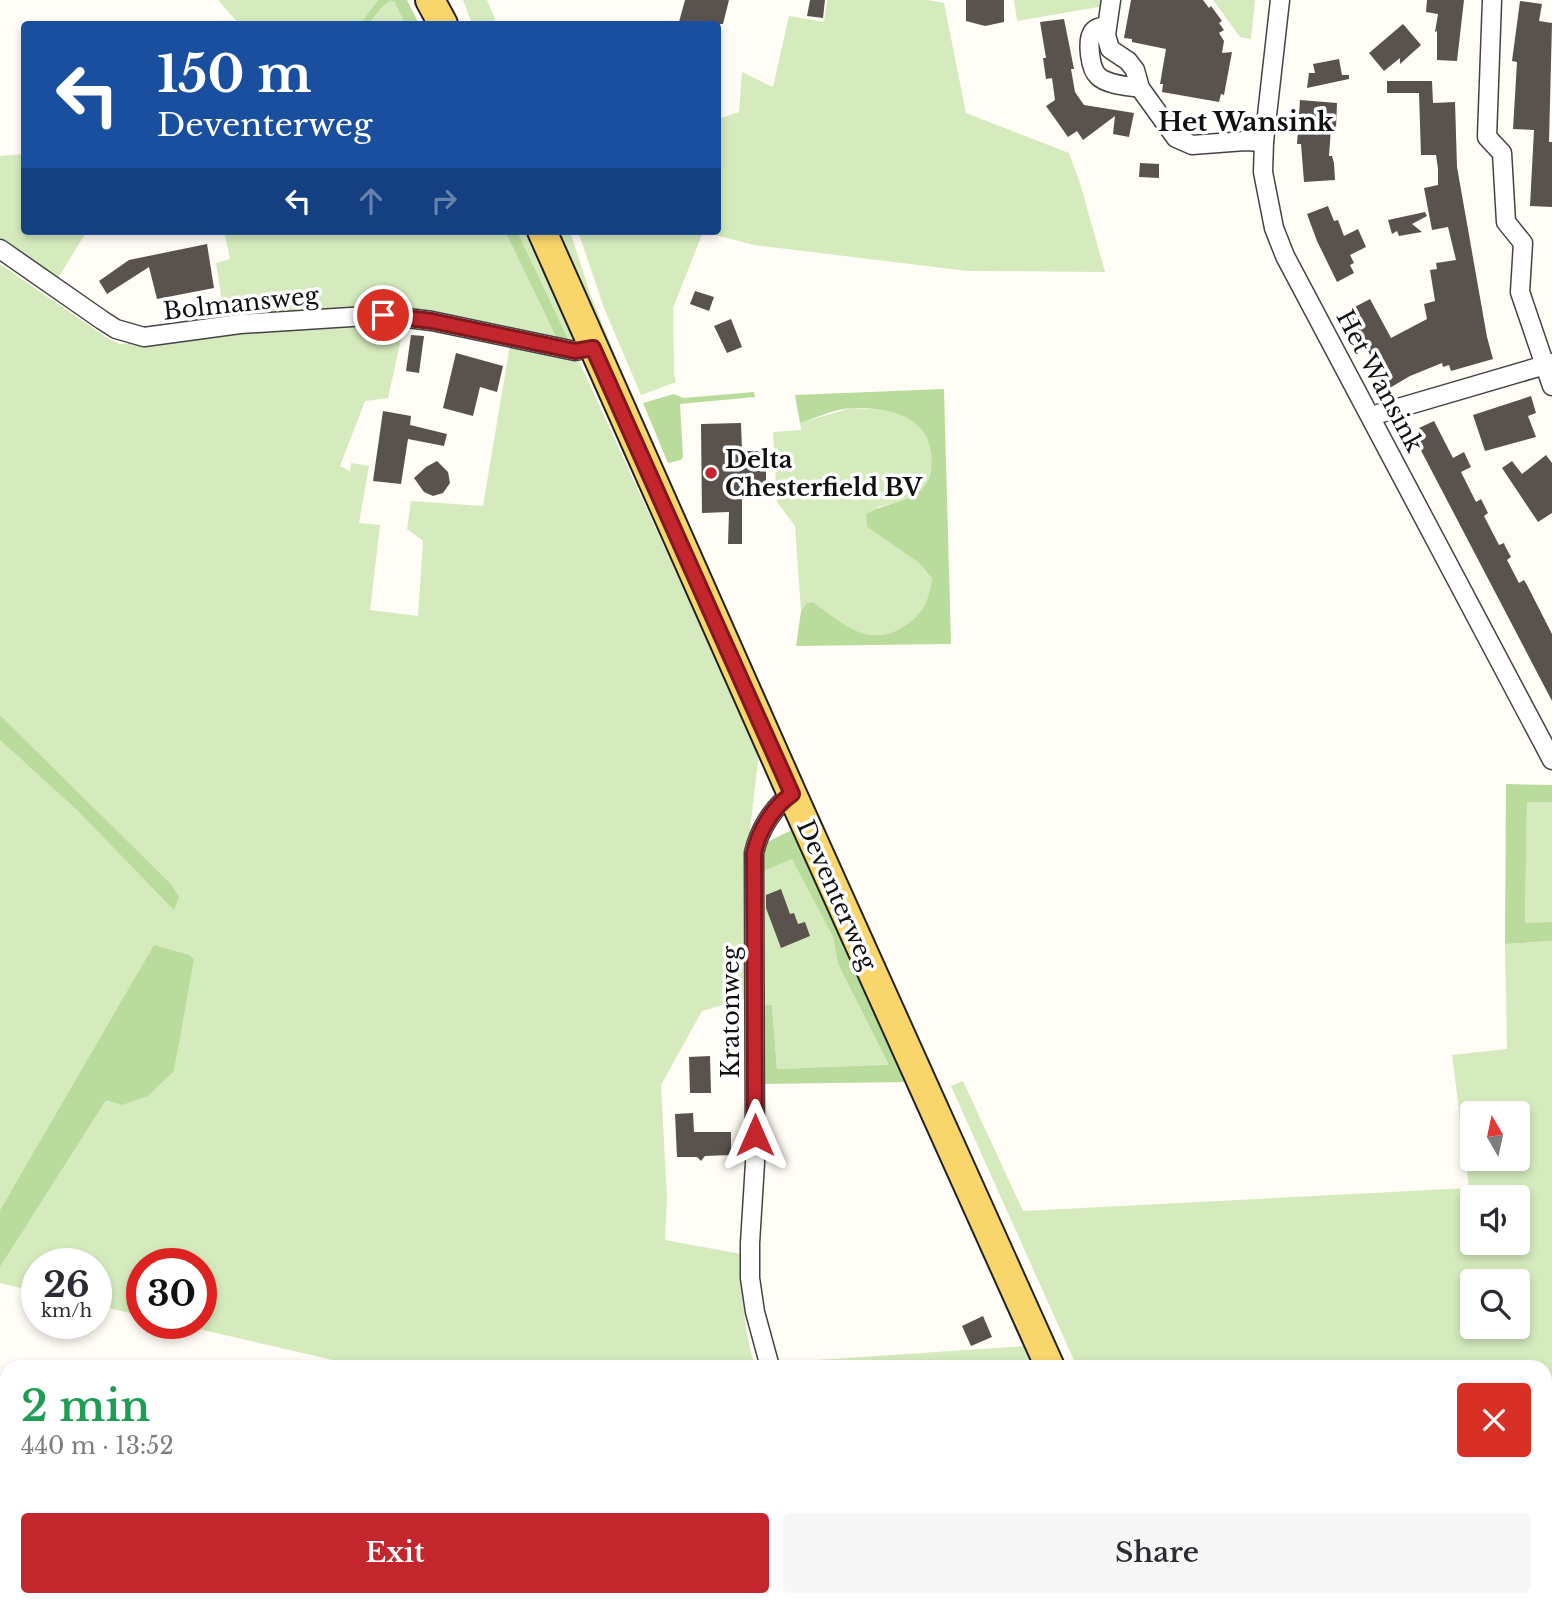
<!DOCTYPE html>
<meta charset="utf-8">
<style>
body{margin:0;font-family:"Libre Baskerville",serif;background:#f7f7f7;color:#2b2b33;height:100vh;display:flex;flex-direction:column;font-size:26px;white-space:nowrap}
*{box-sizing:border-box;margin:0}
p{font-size:23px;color:#7c7c81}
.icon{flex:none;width:38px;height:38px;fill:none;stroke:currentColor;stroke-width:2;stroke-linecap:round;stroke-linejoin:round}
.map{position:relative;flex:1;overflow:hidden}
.details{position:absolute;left:0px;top:1360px;width:1552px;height:247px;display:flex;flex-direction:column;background:#fff;border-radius:21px 21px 0 0;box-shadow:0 4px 10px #0003}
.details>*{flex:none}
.guide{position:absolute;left:21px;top:21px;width:700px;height:214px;border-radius:7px;box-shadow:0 4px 10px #0003;background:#1a4fa0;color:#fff;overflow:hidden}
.needle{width:46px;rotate:351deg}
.fabs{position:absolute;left:1460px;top:1101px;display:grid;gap:14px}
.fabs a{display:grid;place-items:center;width:70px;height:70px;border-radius:7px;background:#fff;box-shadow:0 4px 10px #0003;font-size:35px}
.speed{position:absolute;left:21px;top:1248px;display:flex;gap:14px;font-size:35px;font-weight:700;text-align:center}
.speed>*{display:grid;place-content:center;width:91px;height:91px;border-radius:50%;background:#fff;box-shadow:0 4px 10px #0003;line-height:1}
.speed small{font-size:18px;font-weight:400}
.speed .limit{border:10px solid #d22;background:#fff;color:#111}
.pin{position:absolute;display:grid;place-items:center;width:60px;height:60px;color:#fff;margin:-30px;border:4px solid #fff;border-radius:50%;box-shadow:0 2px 7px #0007}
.me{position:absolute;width:77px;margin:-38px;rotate:0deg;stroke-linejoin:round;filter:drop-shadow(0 0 5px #0008)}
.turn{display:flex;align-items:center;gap:24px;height:147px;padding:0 21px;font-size:32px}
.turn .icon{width:91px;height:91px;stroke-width:2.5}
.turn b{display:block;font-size:49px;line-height:60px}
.lanes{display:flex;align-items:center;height:66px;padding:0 21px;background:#0003;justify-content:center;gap:35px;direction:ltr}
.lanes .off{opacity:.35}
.round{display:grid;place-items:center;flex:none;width:74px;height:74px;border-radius:7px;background:#f7f7f7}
.head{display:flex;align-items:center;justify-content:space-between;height:119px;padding:0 21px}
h1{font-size:42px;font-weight:600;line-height:52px;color:#1e9e55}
.primary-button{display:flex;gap:14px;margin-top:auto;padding:14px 21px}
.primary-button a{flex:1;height:80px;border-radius:7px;background:#c4262e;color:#fff;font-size:28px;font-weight:600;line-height:80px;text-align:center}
.primary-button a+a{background:#f7f7f7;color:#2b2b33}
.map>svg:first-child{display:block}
.green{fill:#d5ebbd;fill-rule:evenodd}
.forest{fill:#b9dc9c}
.building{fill:#5a524d}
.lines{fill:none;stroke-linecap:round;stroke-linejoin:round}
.street-casing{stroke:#444;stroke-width:21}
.primary-casing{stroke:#222;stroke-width:32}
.street{stroke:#fff;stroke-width:18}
.primary{stroke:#f9d66b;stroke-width:28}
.route-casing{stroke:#7f191e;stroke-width:18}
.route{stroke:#c4262e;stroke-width:12}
.poi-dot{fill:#c4262e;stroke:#fff;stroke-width:2.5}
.labels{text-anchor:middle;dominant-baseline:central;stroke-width:7;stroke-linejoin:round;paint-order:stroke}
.street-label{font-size:24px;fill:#111;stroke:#fff}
.poi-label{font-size:24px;font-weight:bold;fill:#111;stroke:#fff;text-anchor:start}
.neighbourhood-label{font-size:26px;font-weight:bold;fill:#111;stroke:#fff}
</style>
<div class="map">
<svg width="1552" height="1605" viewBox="0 0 1552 1605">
<rect width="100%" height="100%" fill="#fffdf5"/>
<g class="green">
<polygon points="218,0 378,0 360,24 239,24"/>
<polygon points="463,0 487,0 497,24 472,24"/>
<polygon points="827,0 928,0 944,3 966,113 1069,153 1080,183 1105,272 968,271 754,245 703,232 673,308 674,374 676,382 641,395 604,308 578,231 718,231 718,119 739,112 742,72 773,87 789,16 824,22"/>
<polygon points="1014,0 1102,0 1104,6 1017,21"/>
<polygon points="1213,0 1255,0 1251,39 1240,37"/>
<polygon points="390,1 394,1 405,24 369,24 382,7"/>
<polygon points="24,154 24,231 87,231 56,281 0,246 0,156"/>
<polygon points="224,231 505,231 557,339 408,312 225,321 216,263 230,259"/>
<polygon points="517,231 531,231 575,338 569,341"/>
<polygon points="553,231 570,231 591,296 633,399 627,399"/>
<path d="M0,264L107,338L120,344L345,324L404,326L388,398L365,401L340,466L350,471L351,463L369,466L359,523L380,525L370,610L418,616L423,541L407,529L411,501L483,506L510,345L578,359L757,749L758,760L745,873L744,999L702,1011L661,1085L667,1198L665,1240L741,1254C741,1292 744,1330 755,1367H363L173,1323H201V1264H142V1316L96,1305V1264H37V1292L0,1283V1267L100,1108L106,1099L174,1071L181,1028L154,946L0,1210V740L79,812L171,884L0,715Z"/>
<path d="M851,408L893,410L921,426L930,445L933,464L926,486L909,500L878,507L867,527L919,563L932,578C929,599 924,613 906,625C869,650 844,624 813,602L807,603L801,611L795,526L777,502L773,432L801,430L800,423Z"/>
<polygon points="1527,802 1552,802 1552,922 1525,924"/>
<polygon points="792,858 833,937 838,964 890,1066 777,1069 772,1005 760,1005 756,874"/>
<path d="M1552,941V1545L1545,1546V1367H1077L951,1086L963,1081L1023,1211L1469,1188L1452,1055L1507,1049L1505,944ZM1472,1113H1517V1158H1472ZM1472,1197H1517V1242H1472ZM1472,1281H1517V1326H1472Z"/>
<polygon points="1024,1346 1033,1367 774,1367 772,1363"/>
<polygon points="875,1600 1037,1600 1024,1605 877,1605"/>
</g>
<g class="forest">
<polygon points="378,0 407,0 419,24 405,24 394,1 390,1 382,7 369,24 360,24"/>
<polygon points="505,231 517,231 569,341 557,339"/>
<path d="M944,389L951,644L796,646L801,611L807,603L813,602C844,624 869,650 906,625C924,613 929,599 932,578L919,563L867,527L866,514C885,503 907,504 923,488C931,479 933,464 931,453C927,414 884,407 852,408C834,409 816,418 800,423L795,395Z"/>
<polygon points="754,392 755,397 680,404 683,457 681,460 668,463 643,403 674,394 683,398"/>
<polygon points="0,715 171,884 179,897 174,910 79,812 0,740"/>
<polygon points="1506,784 1552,785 1552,802 1527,802 1525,923 1552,922 1552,941 1505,944"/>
<polygon points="792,830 906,1082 760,1084 760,1005 772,1005 777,1069 889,1065 838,964 833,937 792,859 756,874 757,847"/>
<polygon points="154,945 189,955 194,959 174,1071 148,1096 122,1105 106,1100 0,1267 0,1210"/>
</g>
<g class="building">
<polygon points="685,0 729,0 723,24 690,24 679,22"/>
<polygon points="810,0 825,0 823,18 807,16"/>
<polygon points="966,0 1004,0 1004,22 985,26 966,21"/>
<polygon points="1131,0 1203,0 1209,8 1211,6 1222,21 1219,23 1224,30 1219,33 1224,41 1222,53 1232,52 1224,95 1221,94 1219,102 1162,92 1163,84 1160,84 1166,49 1132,42 1132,39 1124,38"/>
<polygon points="1427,0 1464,0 1457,61 1437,60 1437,31 1435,32 1438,14 1426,12"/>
<polygon points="1520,1 1542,4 1539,21 1552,23 1549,142 1552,142 1552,207 1530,206 1534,130 1513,129 1517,62 1512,61"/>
<polygon points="1064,19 1074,69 1071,69 1075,92 1084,105 1134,113 1129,137 1113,134 1115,116 1083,140 1077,131 1068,137 1046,106 1055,100 1052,78 1046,79 1043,58 1046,58 1040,22"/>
<polygon points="1403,24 1421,45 1400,64 1400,58 1384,71 1369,53"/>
<polygon points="1339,59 1342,75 1349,75 1349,79 1307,88 1309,73 1315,73 1313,64"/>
<polygon points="1387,81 1432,81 1433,103 1455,102 1457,167 1487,337 1493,359 1451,371 1449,365 1443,367 1442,363 1410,376 1388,389 1347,311 1370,299 1391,338 1427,319 1424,304 1435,301 1430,270 1437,269 1436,263 1456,260 1448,227 1432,230 1424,188 1438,185 1438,169 1436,155 1421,155 1419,93 1387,93"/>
<polygon points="1300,100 1337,103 1336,128 1331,128 1329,156 1332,156 1334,163 1335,180 1304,182 1301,144 1297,144"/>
<polygon points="1140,163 1159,164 1159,178 1139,177"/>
<polygon points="1328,206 1334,221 1338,220 1344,236 1358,229 1366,247 1350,255 1354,263 1350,265 1354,273 1337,282 1317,241 1307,214"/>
<polygon points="1425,212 1427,216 1412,224 1422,232 1399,236 1397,231 1392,234 1388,220"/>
<polygon points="207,244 214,288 157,299 149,267 107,294 99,281 129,260"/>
<polygon points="695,291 714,297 709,311 690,304"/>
<polygon points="731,319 742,347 727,353 714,326"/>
<polygon points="411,335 424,336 419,373 406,371"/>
<polygon points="456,353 503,366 497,392 480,387 473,416 443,408"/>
<polygon points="1531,396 1536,413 1528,416 1536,437 1485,451 1473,415"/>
<polygon points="383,411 411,416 410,425 447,434 444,446 408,439 401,484 373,481"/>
<polygon points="1434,421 1453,458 1464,452 1471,467 1461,472 1476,502 1481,499 1488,513 1484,516 1499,545 1504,543 1505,546 1511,557 1507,560 1519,583 1524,580 1527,585 1552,634 1552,701 1415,439 1422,435 1419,428"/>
<polygon points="741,423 742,451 766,451 766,493 742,493 742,544 728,544 729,512 702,513 701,424"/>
<polygon points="1546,455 1552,463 1552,513 1538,522 1502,468 1512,461 1522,474"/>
<polygon points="437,461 448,472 450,483 443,493 433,496 424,492 414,478 426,467"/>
<polygon points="781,889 790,914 794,913 798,924 805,922 810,936 781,948 766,908 766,895"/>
<polygon points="710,1056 711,1093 690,1093 689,1057"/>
<polygon points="693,1113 694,1132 731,1132 731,1155 705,1156 701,1161 697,1157 677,1157 675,1114"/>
<polygon points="983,1316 992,1337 971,1346 962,1326"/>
</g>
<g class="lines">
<defs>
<g id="street">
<polyline points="1111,0 1106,35 1110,49 1128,61 1135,70 1140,88 1176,138 1192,145 1245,141 1264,142"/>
<polyline points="1280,0 1264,142 1263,172 1274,228 1285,256 1552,760"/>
<polyline points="1492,0 1487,137 1502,153 1506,222 1523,243 1520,292 1552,386"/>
<path d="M1106,26C1100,27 1095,28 1092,33C1087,42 1090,69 1098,76C1107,85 1128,86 1140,88"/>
<polyline points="0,249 102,320 116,329 144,337 240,324 383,315 432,321 575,351 593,348"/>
<polyline points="1371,416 1552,363"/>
<path d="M770,1367L755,1312L750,1278V1243L755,1163L754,853C759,830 773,807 792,794"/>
<polyline points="868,1600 871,1605"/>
<polyline points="671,1605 675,1600"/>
</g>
<g id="primary">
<polyline points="430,0 443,24"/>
<polyline points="542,231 792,794 1050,1367"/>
<polyline points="1155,1600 1158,1605"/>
</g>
</defs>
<use href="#street" class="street-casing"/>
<use href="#primary" class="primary-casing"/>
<use href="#street" class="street"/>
<use href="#primary" class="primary"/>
</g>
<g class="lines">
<defs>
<path id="route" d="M383,315L432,321L575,351L593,348L792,794C773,807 759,830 754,853L755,1135"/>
</defs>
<use href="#route" class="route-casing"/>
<use href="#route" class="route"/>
</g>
<circle class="poi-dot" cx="711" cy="473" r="7"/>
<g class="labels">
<g class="street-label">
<text transform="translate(241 303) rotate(-6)">Bolmansweg</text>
<text transform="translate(1380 381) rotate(62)">Het Wansink</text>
<text transform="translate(837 895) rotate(66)">Deventerweg</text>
<text transform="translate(730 1012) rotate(-90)">Kratonweg</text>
</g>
<g class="poi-label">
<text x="725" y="459">Delta<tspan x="725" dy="28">Chesterfield BV</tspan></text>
</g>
<g class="neighbourhood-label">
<text x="1246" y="122">Het Wansink</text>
</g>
</g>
</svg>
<div class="fabs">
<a><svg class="needle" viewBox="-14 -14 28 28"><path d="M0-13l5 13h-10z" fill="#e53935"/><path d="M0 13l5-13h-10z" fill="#7c7c81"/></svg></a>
<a><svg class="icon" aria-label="sound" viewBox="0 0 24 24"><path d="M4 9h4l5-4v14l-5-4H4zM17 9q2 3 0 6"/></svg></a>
<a><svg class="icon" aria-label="search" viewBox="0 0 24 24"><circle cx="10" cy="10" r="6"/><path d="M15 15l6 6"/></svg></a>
</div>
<div class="speed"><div>26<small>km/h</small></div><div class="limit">30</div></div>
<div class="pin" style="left:383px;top:315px;background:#d93025"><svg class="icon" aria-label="arrive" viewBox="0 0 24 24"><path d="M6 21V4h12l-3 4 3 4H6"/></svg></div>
<svg class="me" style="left:755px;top:1135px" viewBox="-20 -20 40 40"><path d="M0-17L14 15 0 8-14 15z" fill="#c4262e" stroke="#fff" stroke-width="4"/></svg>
<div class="guide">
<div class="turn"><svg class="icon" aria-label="left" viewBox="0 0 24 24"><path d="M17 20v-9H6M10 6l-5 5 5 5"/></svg><div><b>150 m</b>Deventerweg</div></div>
<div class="lanes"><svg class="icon" aria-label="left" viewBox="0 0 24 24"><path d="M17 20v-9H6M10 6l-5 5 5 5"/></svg><svg class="icon off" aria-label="ahead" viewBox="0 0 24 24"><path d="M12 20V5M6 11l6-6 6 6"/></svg><svg class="icon off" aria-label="right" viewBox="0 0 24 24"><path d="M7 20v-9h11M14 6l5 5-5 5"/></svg></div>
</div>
<section class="details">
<div class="head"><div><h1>2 min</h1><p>440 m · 13:52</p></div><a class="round" style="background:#d93025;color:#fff"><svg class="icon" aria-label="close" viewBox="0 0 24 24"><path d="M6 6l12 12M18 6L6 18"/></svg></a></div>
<div class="primary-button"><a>Exit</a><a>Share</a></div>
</section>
</div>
